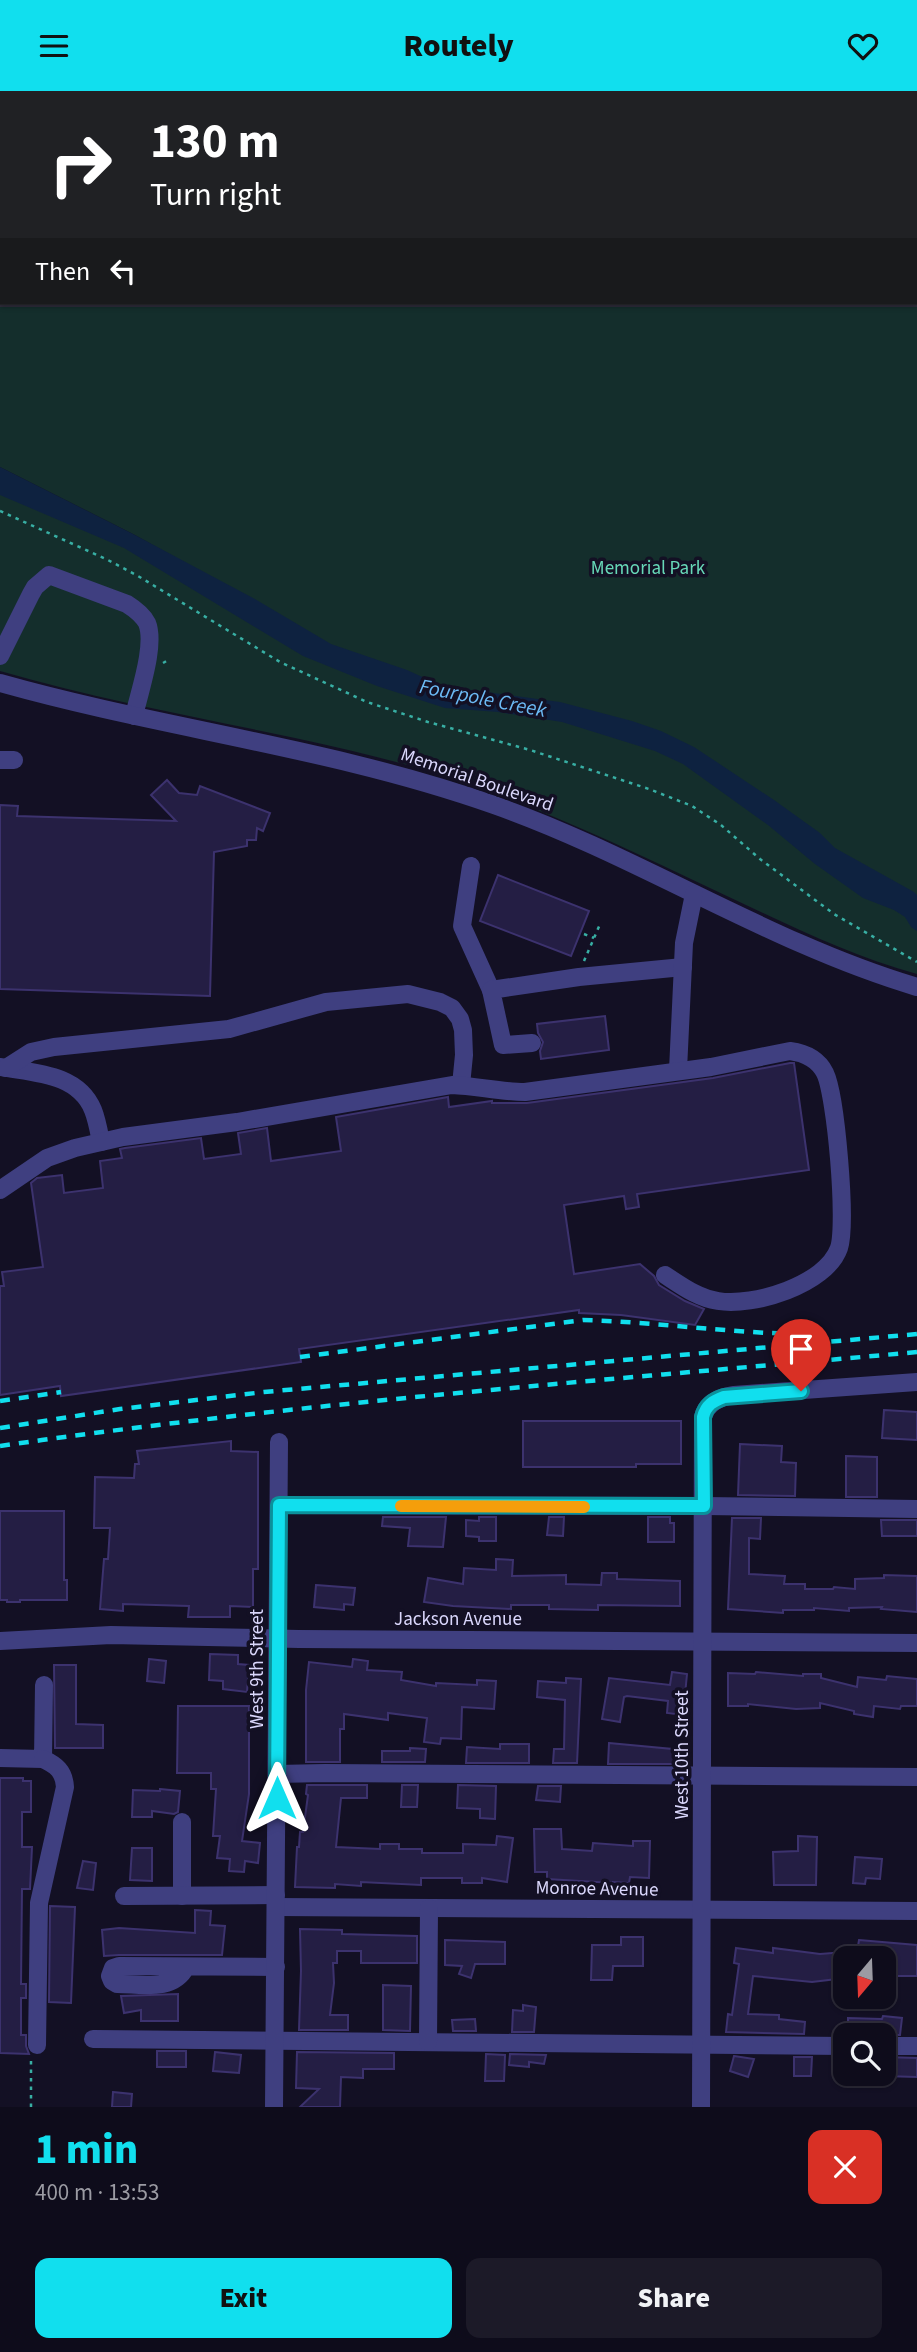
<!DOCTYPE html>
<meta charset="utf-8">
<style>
body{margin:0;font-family:"Source Sans 3",sans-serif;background:#1c1a28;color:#f1f3f6;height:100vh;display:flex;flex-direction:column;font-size:26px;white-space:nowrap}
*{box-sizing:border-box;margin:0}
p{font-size:23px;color:#9b9ba3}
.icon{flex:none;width:38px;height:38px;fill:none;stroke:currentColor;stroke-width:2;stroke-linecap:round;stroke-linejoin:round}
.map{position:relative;height:2016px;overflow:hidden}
.drawer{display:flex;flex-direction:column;background:#0e0c1b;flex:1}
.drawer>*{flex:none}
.guide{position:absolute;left:0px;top:0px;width:917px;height:214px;box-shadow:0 2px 5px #0004,0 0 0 2px #2e2c3a;background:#202124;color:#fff;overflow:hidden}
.needle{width:46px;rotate:199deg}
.buttons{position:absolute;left:833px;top:1855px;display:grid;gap:14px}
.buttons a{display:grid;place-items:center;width:63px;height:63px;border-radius:14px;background:#0e0c1b;box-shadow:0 2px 5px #0004,0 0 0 2px #2e2c3a;font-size:35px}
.pin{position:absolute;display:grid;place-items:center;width:60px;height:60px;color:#fff;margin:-72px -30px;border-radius:50% 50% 50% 0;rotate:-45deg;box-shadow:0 0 7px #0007}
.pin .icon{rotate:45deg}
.me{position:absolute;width:77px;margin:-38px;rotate:0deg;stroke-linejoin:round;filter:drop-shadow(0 0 5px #0008)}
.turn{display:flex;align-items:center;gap:24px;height:147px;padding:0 35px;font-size:32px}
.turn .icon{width:91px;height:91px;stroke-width:2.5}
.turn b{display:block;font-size:49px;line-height:60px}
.then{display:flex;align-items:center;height:66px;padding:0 35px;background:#0003;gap:14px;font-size:26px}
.round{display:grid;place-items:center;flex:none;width:74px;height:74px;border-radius:14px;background:#1c1a28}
.head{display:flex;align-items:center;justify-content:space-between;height:119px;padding:0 35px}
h1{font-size:42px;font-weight:800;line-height:52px;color:#11dfee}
.cta{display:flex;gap:14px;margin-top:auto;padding:14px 35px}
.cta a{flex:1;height:80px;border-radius:14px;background:#11dfee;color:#111;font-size:28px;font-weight:800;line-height:80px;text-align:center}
.cta a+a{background:#1c1a28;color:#f1f3f6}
header{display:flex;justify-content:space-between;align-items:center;height:91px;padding:0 35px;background:#11dfee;color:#111;font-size:32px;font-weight:800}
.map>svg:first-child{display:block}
.green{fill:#142e2c}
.water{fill:#0e2240}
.building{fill:#241e44;stroke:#3c326e;stroke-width:2}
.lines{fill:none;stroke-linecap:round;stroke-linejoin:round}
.path{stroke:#38afa4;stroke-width:2.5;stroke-dasharray:3.5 5;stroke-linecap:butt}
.minor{stroke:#3f3f80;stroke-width:18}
.rail{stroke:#11dfee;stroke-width:4.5;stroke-dasharray:10 9;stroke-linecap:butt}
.route-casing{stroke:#0b919b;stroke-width:18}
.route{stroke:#11dfee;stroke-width:12}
.slow{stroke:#f59e0b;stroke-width:12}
.labels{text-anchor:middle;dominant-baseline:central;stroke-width:7;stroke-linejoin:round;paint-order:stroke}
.park-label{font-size:19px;fill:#67d8b8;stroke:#131024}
.street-label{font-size:19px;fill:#dad7fc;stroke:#131024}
.water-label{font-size:21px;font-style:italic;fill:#6cbaf5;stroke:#131024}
</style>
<header><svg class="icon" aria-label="menu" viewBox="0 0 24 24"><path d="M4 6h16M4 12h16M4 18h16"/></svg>Routely<svg class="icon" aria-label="heart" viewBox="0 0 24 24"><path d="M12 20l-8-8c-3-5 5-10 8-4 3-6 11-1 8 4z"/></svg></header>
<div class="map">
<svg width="917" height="2016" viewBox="0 0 917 2016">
<rect width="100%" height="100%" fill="#131024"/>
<g class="green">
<polygon points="0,0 244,0 243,2 2,2 2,50 0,50"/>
<path d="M563,0H917V883C845,863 779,829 712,798C632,760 552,722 469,693C412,673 353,660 295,647C196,626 97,608 0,580V381L198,479L133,443L0,376V204H2V212H270L276,214L277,212H915V2H558Z"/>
</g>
<polygon class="water" points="0,376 133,443 253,507 331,553 407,579 442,595 560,611 632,630 661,640 694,656 774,709 820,742 835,757 914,801 917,804 917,840 911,836 905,826 894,819 863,807 815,773 768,734 683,673 655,660 562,631 498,621 445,617 377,595 303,565 124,457 0,404"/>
<g class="building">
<polygon points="167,689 179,702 197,704 200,695 270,722 263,740 257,737 256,749 247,749 247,755 214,761 210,905 0,898 0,714 18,715 17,725 176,730 151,704"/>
<polygon points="498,784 589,820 571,865 480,830"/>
<polygon points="605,925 609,959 541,968 540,960 543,951 538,942 537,933"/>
<polygon points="790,972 794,972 809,1079 637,1103 639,1116 626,1118 624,1105 564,1114 574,1183 640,1173 654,1185 659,1194 685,1210 704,1218 695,1234 621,1224 579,1222 579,1219 299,1258 301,1271 61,1305 60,1295 0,1304 0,1195 4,1195 2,1181 43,1176 31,1092 37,1087 62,1084 64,1102 103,1097 100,1070 122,1067 120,1058 125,1057 201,1047 204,1068 241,1063 238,1042 267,1037 271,1070 341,1060 336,1026 448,1006 449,1016 492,1010 492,1012 527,1012 713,987"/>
<polygon points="884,1319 917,1321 917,1349 882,1347"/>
<polygon points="523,1330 681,1330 681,1373 636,1373 636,1376 523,1376"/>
<polygon points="231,1350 231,1360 258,1361 258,1478 253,1478 253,1516 230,1515 230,1526 188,1526 189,1515 123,1513 123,1520 100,1518 104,1468 108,1468 110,1437 94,1437 95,1386 134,1387 135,1373 139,1373 137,1360"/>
<polygon points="740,1353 782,1355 781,1371 796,1372 795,1405 738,1404"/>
<polygon points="846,1365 877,1366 877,1406 846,1406"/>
<polygon points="0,1420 64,1420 64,1489 67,1489 67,1509 20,1509 20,1511 7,1511 7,1509 0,1509"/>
<polygon points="383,1426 446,1426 443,1456 408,1455 410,1437 382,1435"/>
<polygon points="479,1426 496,1426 496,1450 479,1450 479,1446 466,1445 466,1429 479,1430"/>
<polygon points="549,1426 564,1426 563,1445 547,1444"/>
<polygon points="648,1426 670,1426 670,1432 674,1432 674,1451 648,1451"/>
<polygon points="732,1427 761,1427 760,1448 749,1447 749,1483 785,1485 784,1493 805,1493 805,1498 833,1498 834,1496 855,1498 855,1488 884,1487 884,1484 917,1485 917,1521 881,1518 882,1516 849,1517 849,1520 814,1517 814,1519 783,1519 783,1522 728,1518"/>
<polygon points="881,1429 917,1429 917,1445 882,1445"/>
<polygon points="496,1468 513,1469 512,1485 566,1484 566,1493 601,1494 602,1482 617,1482 617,1488 680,1490 680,1515 598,1514 598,1519 549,1518 549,1514 511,1514 511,1518 453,1515 424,1511 428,1487 463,1493 464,1477 496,1479"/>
<polygon points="316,1494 355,1497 353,1514 344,1513 344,1519 314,1516"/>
<polygon points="210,1563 238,1564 238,1573 249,1574 247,1601 223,1598 223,1590 209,1589"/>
<polygon points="149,1568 166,1570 164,1592 147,1590"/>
<polygon points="353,1568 368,1570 367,1579 402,1581 401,1589 436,1595 436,1592 477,1594 477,1589 496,1590 494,1618 462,1616 461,1648 441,1647 440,1653 424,1651 427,1627 388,1622 388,1629 344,1623 344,1638 340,1638 340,1671 306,1671 306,1599 309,1571 352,1576"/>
<polygon points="54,1574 76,1574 76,1633 103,1634 103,1657 55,1657"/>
<polygon points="672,1581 687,1583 683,1624 667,1622 668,1610 627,1605 624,1606 620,1631 602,1628 609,1587 670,1594"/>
<polygon points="756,1581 803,1585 803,1583 821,1583 821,1587 857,1596 858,1586 886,1589 887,1585 917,1588 917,1615 901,1615 900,1618 874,1615 873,1626 854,1623 854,1620 820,1612 820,1617 796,1618 748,1613 748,1615 728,1615 728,1582 755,1583"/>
<polygon points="566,1587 581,1588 577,1672 553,1672 554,1658 564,1658 565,1609 537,1606 538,1590 566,1592"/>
<polygon points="178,1615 249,1615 249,1703 242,1750 260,1752 258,1772 245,1770 244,1781 229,1780 230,1768 217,1767 220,1745 213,1745 216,1698 211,1698 211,1682 177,1682"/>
<polygon points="609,1652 683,1659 681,1673 608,1673"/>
<polygon points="500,1653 529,1653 529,1672 466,1672 467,1656 500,1658"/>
<polygon points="410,1657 426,1658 425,1671 382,1671 382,1660 410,1660"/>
<polygon points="0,1687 23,1687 23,1690 31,1690 31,1721 22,1721 22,1756 32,1756 30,1798 22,1798 21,1893 26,1893 26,1907 21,1907 21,1944 26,1944 26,1955 29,1963 0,1962"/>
<polygon points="307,1694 367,1694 367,1707 341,1707 336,1756 380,1758 380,1753 399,1753 399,1758 422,1758 422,1762 463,1762 463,1753 496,1754 497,1745 513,1747 507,1791 482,1787 482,1792 462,1792 462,1787 421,1787 421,1794 361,1791 361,1795 335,1793 335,1797 295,1796 297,1756 299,1756 300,1741 303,1741 308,1704 306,1703"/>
<polygon points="402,1694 418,1694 417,1716 401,1716"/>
<polygon points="458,1694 496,1695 495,1728 480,1727 480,1718 457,1717"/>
<polygon points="538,1695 561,1695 560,1711 536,1709"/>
<polygon points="160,1698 180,1700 178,1721 174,1723 152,1720 152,1726 132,1726 133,1699 160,1700"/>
<polygon points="534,1738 561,1738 562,1758 592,1760 593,1752 633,1755 633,1750 650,1750 649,1787 630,1786 629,1792 613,1791 613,1792 547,1788 547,1781 535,1781"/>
<polygon points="798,1745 817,1746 816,1794 774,1794 773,1761 798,1760"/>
<polygon points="132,1757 152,1757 152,1790 130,1789"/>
<polygon points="855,1766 882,1768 880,1788 866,1787 865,1793 853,1792"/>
<polygon points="83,1770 96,1772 93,1799 77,1797"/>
<polygon points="50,1815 75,1816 71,1912 49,1911"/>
<polygon points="195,1819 211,1820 210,1834 225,1835 222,1864 119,1864 104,1865 102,1839 119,1837 195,1842"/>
<polygon points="300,1838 342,1839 342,1843 417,1845 417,1872 361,1872 361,1860 337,1860 337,1872 333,1872 334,1892 330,1924 348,1924 348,1939 299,1939 301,1880"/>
<polygon points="621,1846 643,1846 643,1875 613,1875 612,1889 591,1889 592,1854 621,1854"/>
<polygon points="445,1849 505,1851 505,1873 475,1873 471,1887 459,1883 462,1875 445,1874"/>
<polygon points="859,1849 917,1854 917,1885 884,1885 884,1867 856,1867"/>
<polygon points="736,1857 773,1862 773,1857 820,1863 845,1861 845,1887 812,1891 753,1885 748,1923 779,1924 779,1928 805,1931 804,1943 726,1941 728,1923 732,1924 739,1873 734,1872"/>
<polygon points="383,1894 411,1895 410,1940 383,1939"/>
<polygon points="178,1903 178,1930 141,1930 141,1919 124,1922 121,1905"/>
<polygon points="523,1914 536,1916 534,1941 512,1941 513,1919 523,1920"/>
<polygon points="883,1925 902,1927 900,1944 848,1944 848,1927 882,1928"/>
<polygon points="475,1928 476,1940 453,1940 452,1929"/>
<rect x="157" y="1960" width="29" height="16"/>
<polygon points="215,1961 241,1964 239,1982 213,1980"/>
<polygon points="297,1961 394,1962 394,1978 363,1978 363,1987 341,1986 340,2016 300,2016 319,1998 296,1997"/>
<polygon points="486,1963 505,1964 504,1990 485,1990"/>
<polygon points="510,1963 546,1964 544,1973 529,1971 529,1976 509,1974"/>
<polygon points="734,1965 754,1968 748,1986 730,1980"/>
<polygon points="794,1966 812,1966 811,1985 794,1985"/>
<polygon points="884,1966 917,1967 917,1986 884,1985"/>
<polygon points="113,2001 132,2003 131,2016 112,2016"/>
</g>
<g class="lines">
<g class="path">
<polyline points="0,420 106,468 138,485 280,571 367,611 428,631 530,659 649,698 692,715 721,734 760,768 834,823 917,871"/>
<polyline points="163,572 170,568"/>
<polyline points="584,843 594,847"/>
<polyline points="584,870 601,831"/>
<polyline points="31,2016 31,1970"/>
</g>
<g class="minor">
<polyline points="490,2 492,0"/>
<polyline points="0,61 2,61"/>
<polyline points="0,190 2,190"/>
<path d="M0,565L31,503L35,496L49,484L127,513C135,518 142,523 147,532C156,554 139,602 134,625"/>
<path d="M0,592C163,638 333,657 494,714C639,765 769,852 917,896"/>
<polyline points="0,669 14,669"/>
<polyline points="471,775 462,835 491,899"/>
<polyline points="532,952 503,954 491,899 579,886 683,876"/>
<path d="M1,976C33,982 78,982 93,1019C97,1029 99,1041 101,1051"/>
<polyline points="6,977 31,961 54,956 229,938 326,911 408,903 440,911 452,917 460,928 463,939 464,964 461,994"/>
<polyline points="678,979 684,852 694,803"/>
<path d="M0,1099L47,1067L75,1057L123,1046L237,1031L452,994C477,995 500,1001 525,1001L711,976L790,960C805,962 818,968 825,982C836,1005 847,1132 839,1157C826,1194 753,1216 718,1210C698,1207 682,1195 665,1184"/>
<polyline points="280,1414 704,1415 917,1418"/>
<polyline points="0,1550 111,1544 299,1548 917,1552"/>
<polyline points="0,1667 43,1668 44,1594"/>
<polyline points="277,1683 325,1682 917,1686"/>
<polyline points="182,1731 182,1805"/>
<polyline points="124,1805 276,1804"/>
<polyline points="276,1816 917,1820"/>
<path d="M186,1876C173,1901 141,1893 117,1893L112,1890L110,1885L113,1877L119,1875L276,1876"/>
<polyline points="93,1948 845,1955"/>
<polyline points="428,1951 429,1817"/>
<path d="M37,1954L39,1812L65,1696C64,1680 56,1674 43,1668"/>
<polyline points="884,1955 917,1955"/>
<polyline points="274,2016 279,1351"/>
<path d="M701,2016L703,1326C707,1311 720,1306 734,1304L917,1291"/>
</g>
<g class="rail">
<path d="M300,1266L583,1229C662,1231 740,1244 820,1243"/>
<polyline points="0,1310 61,1301"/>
<polyline points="0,1337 120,1318 264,1301 917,1243"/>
<path d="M0,1355C304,1311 611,1289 917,1261"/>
</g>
</g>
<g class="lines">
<defs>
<path id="route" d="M277,1707L279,1414L704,1415L703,1326C706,1314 713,1310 724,1306L801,1300"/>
</defs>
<use href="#route" class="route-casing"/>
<use href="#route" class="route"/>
<polyline class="slow" points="401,1415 584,1416"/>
</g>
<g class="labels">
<g class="park-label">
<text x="648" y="477">Memorial Park</text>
</g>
<g class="street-label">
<text transform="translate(477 689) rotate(19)">Memorial Boulevard</text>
<text x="458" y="1528">Jackson Avenue</text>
<text transform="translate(257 1578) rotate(-90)">West 9th Street</text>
<text transform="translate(682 1664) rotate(-90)">West 10th Street</text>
<text transform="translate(597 1798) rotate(1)">Monroe Avenue</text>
</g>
<g class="water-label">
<text transform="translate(483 607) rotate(11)">Fourpole Creek</text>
</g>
</g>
</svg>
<div class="buttons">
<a><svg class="needle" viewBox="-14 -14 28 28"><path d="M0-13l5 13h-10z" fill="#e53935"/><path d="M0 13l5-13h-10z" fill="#9b9ba3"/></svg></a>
<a><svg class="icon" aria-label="search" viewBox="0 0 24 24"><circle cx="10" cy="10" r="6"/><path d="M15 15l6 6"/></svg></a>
</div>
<div class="pin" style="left:801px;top:1300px;background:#d93025"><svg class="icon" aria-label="arrive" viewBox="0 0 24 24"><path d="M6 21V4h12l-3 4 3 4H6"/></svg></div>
<svg class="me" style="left:277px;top:1707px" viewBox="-20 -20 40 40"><path d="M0-17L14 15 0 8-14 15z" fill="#11dfee" stroke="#fff" stroke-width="4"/></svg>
<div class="guide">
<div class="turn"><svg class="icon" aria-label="right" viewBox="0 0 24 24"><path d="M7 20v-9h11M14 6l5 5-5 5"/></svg><div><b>130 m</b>Turn right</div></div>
<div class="then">Then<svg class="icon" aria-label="left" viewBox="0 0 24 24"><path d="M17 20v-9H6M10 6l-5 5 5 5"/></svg></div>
</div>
</div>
<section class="drawer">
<div class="head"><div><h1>1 min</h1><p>400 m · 13:53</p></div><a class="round" style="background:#d93025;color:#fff"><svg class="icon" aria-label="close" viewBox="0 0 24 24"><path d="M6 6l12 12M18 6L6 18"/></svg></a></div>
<div class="cta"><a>Exit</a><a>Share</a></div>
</section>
